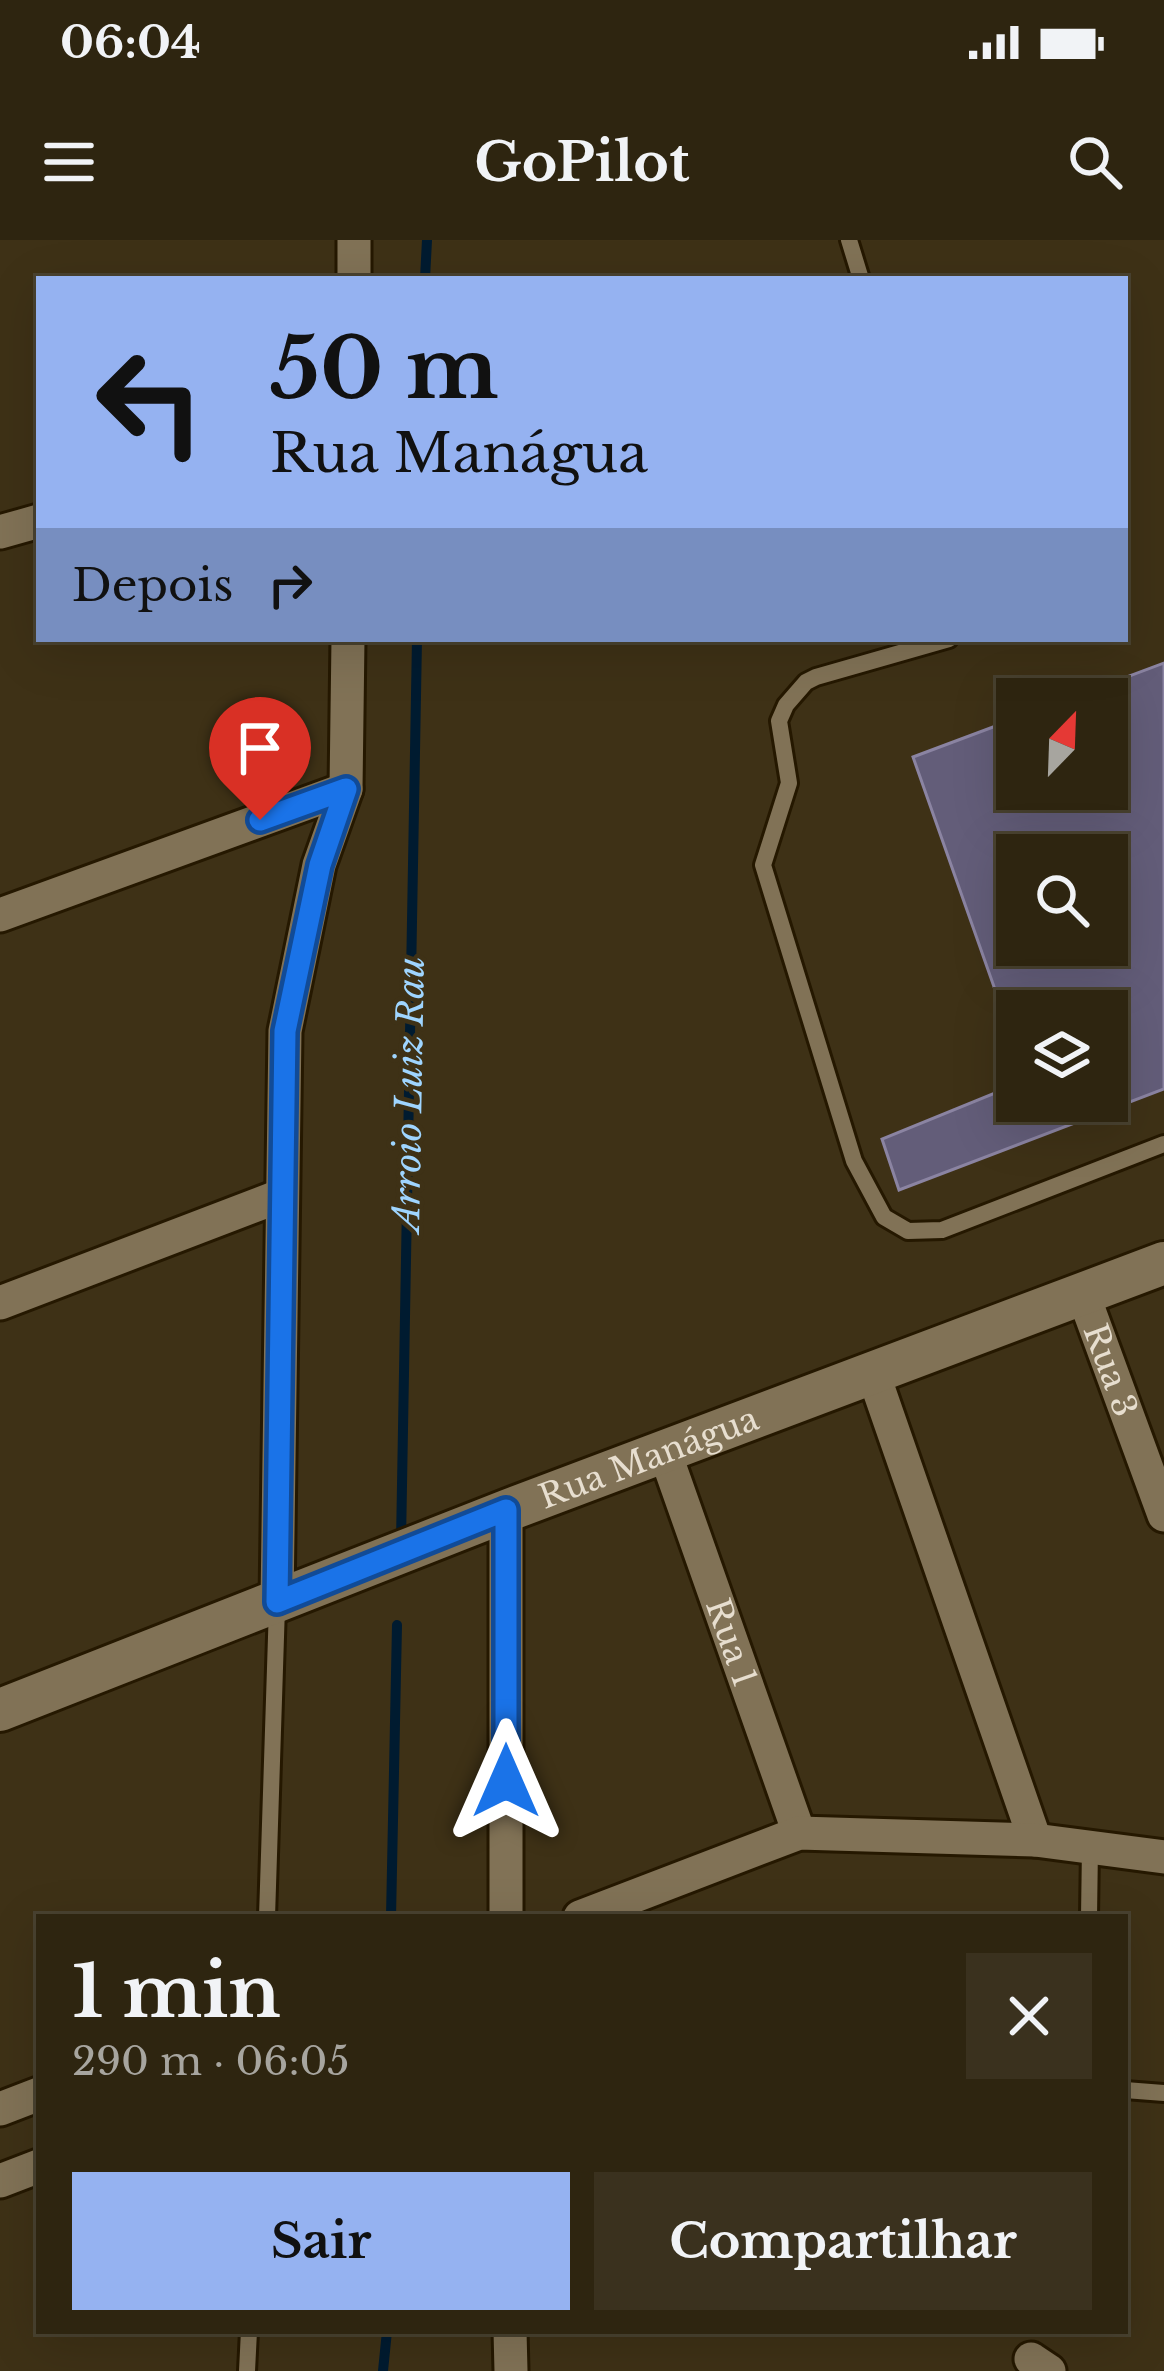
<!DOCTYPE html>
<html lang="pt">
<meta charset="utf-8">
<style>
body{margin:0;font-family:"Libre Baskerville",serif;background:#3a311e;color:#f1f3f6;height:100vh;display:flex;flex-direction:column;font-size:45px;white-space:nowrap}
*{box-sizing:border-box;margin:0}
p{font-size:39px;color:#a7a59f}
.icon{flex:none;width:66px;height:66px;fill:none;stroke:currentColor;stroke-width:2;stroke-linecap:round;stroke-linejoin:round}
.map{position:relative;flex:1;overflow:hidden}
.details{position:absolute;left:36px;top:1674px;width:1092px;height:420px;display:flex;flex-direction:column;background:#2e2510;border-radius:0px;box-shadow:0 12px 48px #0002,0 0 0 3px #494230}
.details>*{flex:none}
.hud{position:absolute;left:36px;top:36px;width:1092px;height:366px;border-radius:0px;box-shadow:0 12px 48px #0002,0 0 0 3px #494230;background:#95b2f1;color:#111;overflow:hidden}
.needle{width:78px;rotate:23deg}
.fabs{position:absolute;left:996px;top:438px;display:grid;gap:24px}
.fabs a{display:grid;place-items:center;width:132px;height:132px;border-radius:0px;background:#2e2510;box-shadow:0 12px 48px #0002,0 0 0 3px #494230;font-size:60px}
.pin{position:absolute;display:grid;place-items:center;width:102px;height:102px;color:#fff;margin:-123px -51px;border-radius:50% 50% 50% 0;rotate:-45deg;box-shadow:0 0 12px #0007}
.pin .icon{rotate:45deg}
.me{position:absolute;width:132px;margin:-66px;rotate:0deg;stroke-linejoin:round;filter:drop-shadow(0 0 9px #0008)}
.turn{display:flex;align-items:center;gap:42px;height:252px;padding:0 36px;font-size:54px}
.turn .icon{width:156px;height:156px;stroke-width:2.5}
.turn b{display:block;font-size:84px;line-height:102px}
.then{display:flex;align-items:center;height:114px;padding:0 36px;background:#0003;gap:24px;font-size:45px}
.round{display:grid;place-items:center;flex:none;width:126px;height:126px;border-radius:0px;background:#3a311e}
.headline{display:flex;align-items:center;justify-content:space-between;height:204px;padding:0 36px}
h1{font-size:72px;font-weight:800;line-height:90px}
.button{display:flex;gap:24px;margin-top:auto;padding:24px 36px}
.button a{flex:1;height:138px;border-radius:0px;background:#95b2f1;color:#111;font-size:48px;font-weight:800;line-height:138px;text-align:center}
.button a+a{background:#3a311e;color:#f1f3f6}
.status{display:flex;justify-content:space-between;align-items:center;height:84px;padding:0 60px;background:#2e2510;direction:ltr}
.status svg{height:33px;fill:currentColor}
header{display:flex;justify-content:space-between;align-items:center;height:156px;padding:0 36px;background:#2e2510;font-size:54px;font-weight:800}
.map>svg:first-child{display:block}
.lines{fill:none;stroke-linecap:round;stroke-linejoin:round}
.stream{stroke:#001b30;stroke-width:10}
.building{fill:#635d79;stroke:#8b84a2;stroke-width:3;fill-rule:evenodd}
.service-casing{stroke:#251800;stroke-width:22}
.minor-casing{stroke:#251800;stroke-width:39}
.tertiary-casing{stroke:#251800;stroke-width:48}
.service{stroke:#817256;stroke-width:16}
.minor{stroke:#817256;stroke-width:33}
.tertiary{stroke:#817256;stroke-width:42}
.route-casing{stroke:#114b97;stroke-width:30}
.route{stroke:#1a73e8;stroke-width:21}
.labels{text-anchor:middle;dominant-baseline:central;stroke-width:9;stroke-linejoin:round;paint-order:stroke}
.street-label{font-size:33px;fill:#e7decf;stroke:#3e3116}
.water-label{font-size:36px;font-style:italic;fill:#9fd5ff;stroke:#3e3116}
</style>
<div class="status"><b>06:04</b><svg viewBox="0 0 49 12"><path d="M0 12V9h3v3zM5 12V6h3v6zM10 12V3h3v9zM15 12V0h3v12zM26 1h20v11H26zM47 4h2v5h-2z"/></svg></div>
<header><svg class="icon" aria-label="menu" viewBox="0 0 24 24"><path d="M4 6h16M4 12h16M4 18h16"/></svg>GoPilot<svg class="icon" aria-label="search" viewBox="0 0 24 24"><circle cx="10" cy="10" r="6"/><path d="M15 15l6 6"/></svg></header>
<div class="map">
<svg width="1164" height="2131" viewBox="0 0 1164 2131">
<rect width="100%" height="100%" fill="#3e3116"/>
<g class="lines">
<g class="stream">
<polyline points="425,39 427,0"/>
<polyline points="401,1302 417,399"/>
<polyline points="391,1677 397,1385"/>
<polyline points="383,2131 387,2091"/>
</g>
</g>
<path class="building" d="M1164,423V849L899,950L882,899L1017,844V861H1107V771H1017V812L913,517L1017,478V549H1107V459H1068ZM1017,615H1107V705H1017Z"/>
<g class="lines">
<defs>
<g id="service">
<polyline points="849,0 861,39"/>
<polyline points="949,399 816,437 806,442 786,465 779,481 789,543 763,625 854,921 884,977 908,991 942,990 1164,904"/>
<polyline points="267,1677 277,1366"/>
<polyline points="1089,1677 1090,1607"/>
<polyline points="1125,1850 1164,1853"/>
<polyline points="247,2131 249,2091"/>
</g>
<g id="minor">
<polyline points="354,39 354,0"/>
<polyline points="0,292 39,281"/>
<polyline points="0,675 346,549"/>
<path id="s1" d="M1083,1054L1164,1275"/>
<polyline points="0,1063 280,956"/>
<polyline points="873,1133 1035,1600"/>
<path id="s2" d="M664,1210L799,1593"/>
<polyline points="506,1271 506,1677"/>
<polyline points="277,1362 285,791 319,625 346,549 348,399"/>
<polyline points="580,1677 799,1593 1035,1600 1164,1617"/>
<polyline points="0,1869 39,1854"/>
<polyline points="0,1941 39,1926"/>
<polyline points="510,2091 511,2131"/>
<polyline points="1031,2119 1049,2131"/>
</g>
<g id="tertiary">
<path id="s3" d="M0,1470L506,1271L1164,1023"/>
</g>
</defs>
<use href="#service" class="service-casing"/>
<use href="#minor" class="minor-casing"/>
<use href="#tertiary" class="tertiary-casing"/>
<use href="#service" class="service"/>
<use href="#minor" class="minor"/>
<use href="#tertiary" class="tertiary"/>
</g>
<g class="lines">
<defs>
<polyline id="route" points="260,580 346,549 320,625 285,791 277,1362 506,1270 506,1541"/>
</defs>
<use href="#route" class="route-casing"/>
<use href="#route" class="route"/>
</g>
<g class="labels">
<g class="street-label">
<text stroke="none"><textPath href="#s1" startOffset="81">Rua 3</textPath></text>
<text stroke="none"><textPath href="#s3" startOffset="696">Rua Manágua</textPath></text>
<text stroke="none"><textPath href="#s2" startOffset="204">Rua 1</textPath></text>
</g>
<g class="water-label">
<text transform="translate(409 854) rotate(-89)">Arroio Luiz Rau</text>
</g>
</g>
</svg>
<div class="fabs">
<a><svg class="needle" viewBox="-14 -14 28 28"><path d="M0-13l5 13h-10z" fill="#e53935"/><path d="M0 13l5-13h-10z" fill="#a7a59f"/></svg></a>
<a><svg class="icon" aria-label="search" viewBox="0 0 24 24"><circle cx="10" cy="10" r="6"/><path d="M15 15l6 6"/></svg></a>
<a><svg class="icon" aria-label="layers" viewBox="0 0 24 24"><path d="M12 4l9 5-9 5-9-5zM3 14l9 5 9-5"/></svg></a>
</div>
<div class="pin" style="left:260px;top:580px;background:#d93025"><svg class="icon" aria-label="arrive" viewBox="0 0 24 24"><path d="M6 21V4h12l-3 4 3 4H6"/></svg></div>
<svg class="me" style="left:506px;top:1541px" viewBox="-20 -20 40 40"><path d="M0-17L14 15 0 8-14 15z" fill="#1a73e8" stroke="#fff" stroke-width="4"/></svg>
<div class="hud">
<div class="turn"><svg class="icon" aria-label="left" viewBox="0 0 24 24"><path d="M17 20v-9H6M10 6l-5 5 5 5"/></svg><div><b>50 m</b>Rua Manágua</div></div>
<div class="then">Depois<svg class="icon" aria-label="right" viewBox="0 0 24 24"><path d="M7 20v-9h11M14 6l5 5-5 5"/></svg></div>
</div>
<section class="details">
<div class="headline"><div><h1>1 min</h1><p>290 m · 06:05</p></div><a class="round"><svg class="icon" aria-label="close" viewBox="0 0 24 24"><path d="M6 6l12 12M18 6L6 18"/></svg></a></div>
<div class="button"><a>Sair</a><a>Compartilhar</a></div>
</section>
</div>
